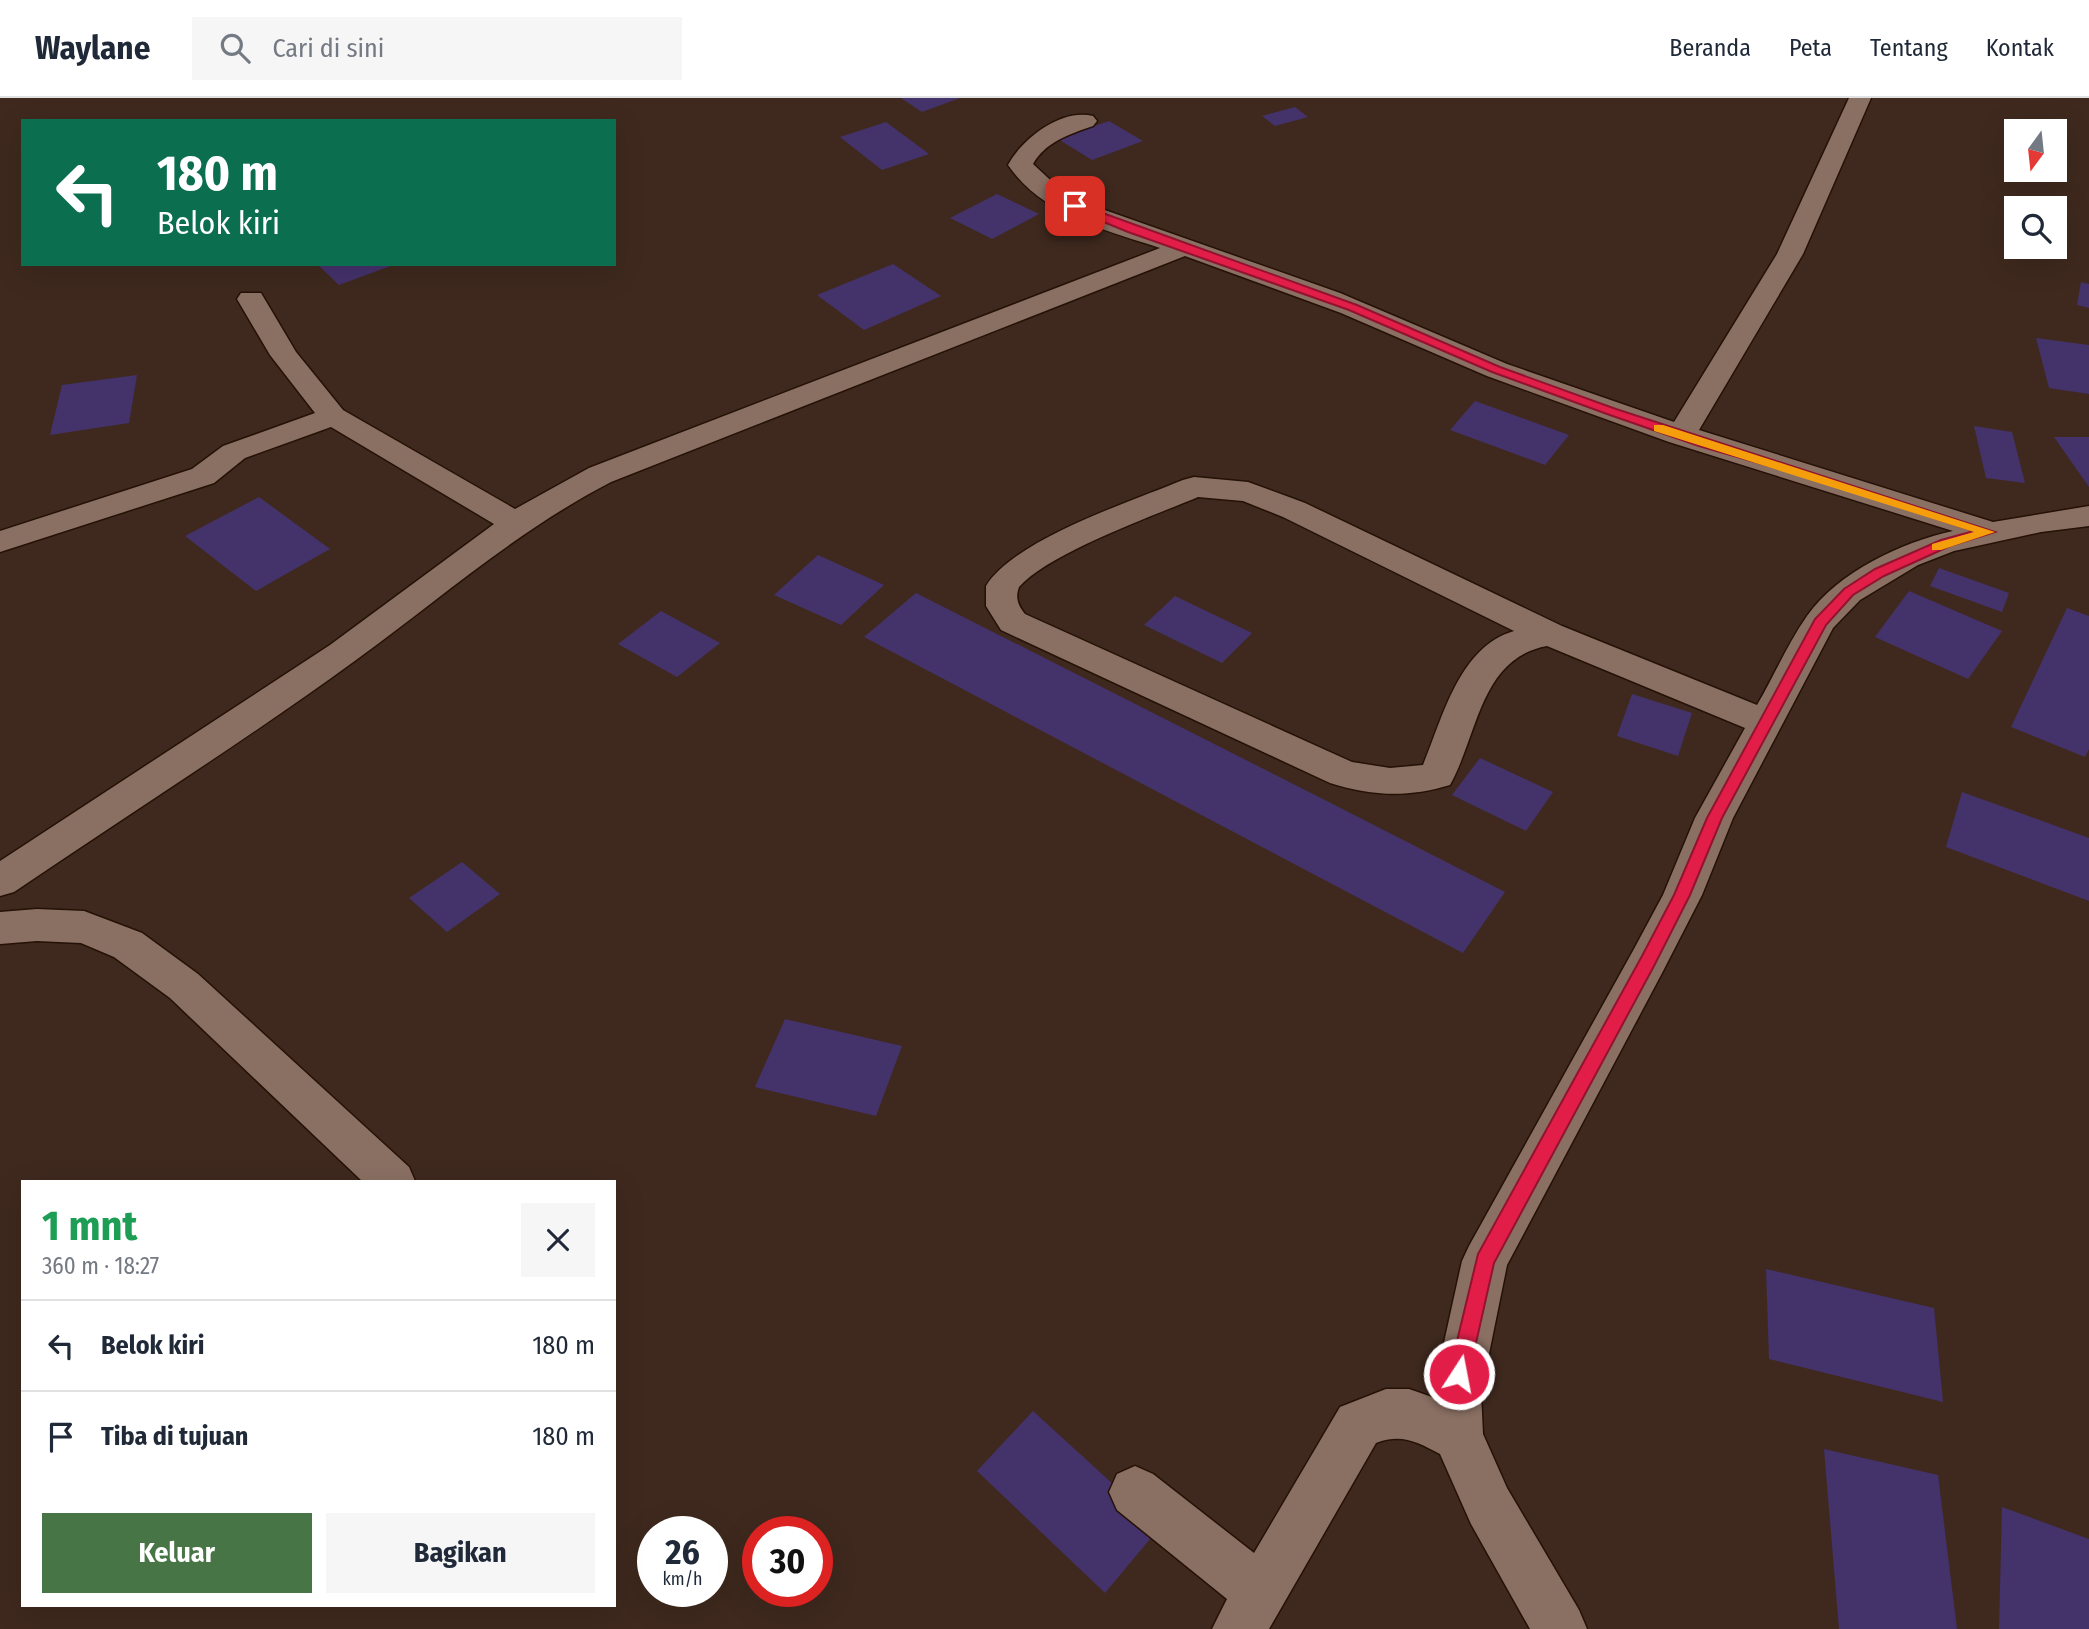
<!DOCTYPE html>
<html lang="id">
<meta charset="utf-8">
<style>
body{margin:0;font-family:"Fira Sans Condensed",sans-serif;background:#f6f6f7;color:#1f2937;height:100vh;display:flex;flex-direction:column;font-size:26px;white-space:nowrap}
*{box-sizing:border-box;margin:0}
p{font-size:23px;color:#747a83}
.icon{flex:none;width:38px;height:38px;fill:none;stroke:currentColor;stroke-width:2;stroke-linecap:round;stroke-linejoin:round}
.map{position:relative;flex:1;overflow:hidden}
.details{position:absolute;left:21px;top:1082px;width:595px;height:427px;display:flex;flex-direction:column;background:#fff;border-radius:0px;box-shadow:0 7px 28px #0002}
.details>*{flex:none}
.banner{position:absolute;left:21px;top:21px;width:595px;height:147px;border-radius:0px;box-shadow:0 7px 28px #0002;background:#0b6e4f;color:#fff;overflow:hidden}
.needle{width:46px;rotate:195deg}
.fabs{position:absolute;left:2004px;top:21px;display:grid;gap:14px}
.fabs a{display:grid;place-items:center;width:63px;height:63px;border-radius:0px;background:#fff;box-shadow:0 7px 28px #0002;font-size:35px}
.speed{position:absolute;left:637px;top:1418px;display:flex;gap:14px;font-size:35px;font-weight:700;text-align:center}
.speed>*{display:grid;place-content:center;width:91px;height:91px;border-radius:50%;background:#fff;box-shadow:0 7px 28px #0002;line-height:1}
.speed small{font-size:18px;font-weight:400}
.speed .limit{border:10px solid #d22;background:#fff;color:#111}
.pin{position:absolute;display:grid;place-items:center;width:60px;height:60px;color:#fff;margin:-30px;border-radius:14px;box-shadow:0 4px 10px #0006}
.me{position:absolute;width:77px;margin:-38px;rotate:11deg;stroke-linejoin:round;filter:drop-shadow(0 0 5px #0008)}
.turn{display:flex;align-items:center;gap:24px;height:147px;padding:0 21px;font-size:32px}
.turn .icon{width:91px;height:91px;stroke-width:2.5}
.turn b{display:block;font-size:49px;line-height:60px}
.round{display:grid;place-items:center;flex:none;width:74px;height:74px;border-radius:0px;background:#f6f6f7}
.overview{display:flex;align-items:center;justify-content:space-between;height:119px;padding:0 21px}
h1{font-size:42px;font-weight:700;line-height:52px;color:#1e9e55}
.cta{display:flex;gap:14px;margin-top:auto;padding:14px 21px}
.cta a{flex:1;height:80px;border-radius:0px;background:#487545;color:#fff;font-size:28px;font-weight:700;line-height:80px;text-align:center}
.cta a+a{background:#f6f6f7;color:#1f2937}
ul{padding:0;list-style:none}
li{display:flex;align-items:center;gap:21px;height:91px;padding:0 21px;border-top:2px solid #e0e1e3}
li div{flex:1}
li b{display:block;font-size:26px}
li em{font-style:normal}
header{display:flex;align-items:center;gap:42px;box-sizing:border-box;height:98px;padding:0 35px;background:#fff;border-bottom:2px solid #e0e1e3}
header strong{font-size:33px}
nav{display:flex;gap:38px;margin-inline-start:auto;font-size:24px}
.search{width:490px;height:63px;background:#f6f6f7;display:flex;align-items:center;gap:18px;box-sizing:border-box;padding:0 24px;border-radius:0px;color:#747a83;font-size:26px}
.map>svg:first-child{display:block}
.building{fill:#44326b}
.lines{fill:none;stroke-linecap:round;stroke-linejoin:round}
.minor-casing{stroke:#251107;stroke-width:3}
.minor{fill:#8a7063;fill-rule:evenodd}
.route{fill:#e11d48;stroke:#92132f;stroke-width:2}
.slow{fill:#f59e0b}
</style>
<header>
<strong>Waylane</strong>
<div class="search"><svg class="icon" aria-label="search" viewBox="0 0 24 24"><circle cx="10" cy="10" r="6"/><path d="M15 15l6 6"/></svg>Cari di sini</div>
<nav><a>Beranda</a><a>Peta</a><a>Tentang</a><a>Kontak</a></nav>
</header>
<div class="map">
<svg width="2089" height="1531" viewBox="0 0 2089 1531">
<rect width="100%" height="100%" fill="#3f291e"/>
<g class="building">
<polygon points="901,0 960,0 922,14"/>
<polygon points="1295,9 1308,19 1275,28 1262,18"/>
<polygon points="1109,23 1143,43 1092,62 1058,41"/>
<polygon points="886,24 929,56 882,72 840,39"/>
<polygon points="997,96 1039,116 992,141 950,120"/>
<polygon points="317,166 393,166 393,167 339,187"/>
<polygon points="893,166 941,198 864,232 817,197"/>
<polygon points="2081,184 2089,186 2089,210 2077,207"/>
<polygon points="2036,240 2089,247 2089,296 2049,290"/>
<polygon points="137,277 129,325 50,337 62,287"/>
<polygon points="1475,303 1569,337 1545,367 1450,332"/>
<polygon points="1974,328 2012,334 2025,385 1986,380"/>
<polygon points="2054,339 2089,339 2089,389"/>
<polygon points="259,399 330,451 256,493 185,438"/>
<polygon points="818,457 884,487 841,527 774,497"/>
<polygon points="1939,470 2009,495 2002,514 1930,488"/>
<polygon points="1909,493 2002,533 1968,581 1875,539"/>
<polygon points="916,495 1317,698 1505,794 1463,855 864,539"/>
<polygon points="1175,498 1252,535 1222,565 1144,527"/>
<polygon points="2067,510 2089,518 2089,651 2085,659 2011,629"/>
<polygon points="661,513 720,545 677,579 618,546"/>
<polygon points="1632,596 1692,615 1678,658 1617,638"/>
<polygon points="1480,660 1553,694 1526,733 1452,697"/>
<polygon points="1962,694 2089,740 2089,803 1946,749"/>
<polygon points="462,764 500,796 447,834 409,800"/>
<polygon points="785,921 902,948 876,1018 755,989"/>
<polygon points="1766,1171 1934,1210 1943,1304 1769,1261"/>
<polygon points="1033,1313 1160,1429 1105,1495 977,1373"/>
<polygon points="1824,1351 1938,1377 1957,1531 1839,1531"/>
<polygon points="2002,1409 2089,1441 2089,1531 1999,1531"/>
</g>
<g class="lines">
<defs>
<g id="minor">
<path d="M1849,0H1871L1803,156L1699,332L1993,424L2089,408V428L2041,434L1954,453L1918,467L1860,502L1833,530L1733,720L1702,797L1662,875L1507,1167L1481,1295L1483,1336L1507,1390L1579,1512L1587,1531H1530L1471,1426L1440,1356C1418,1344 1401,1335 1376,1345L1269,1531H1212L1227,1501L1117,1412L1109,1394L1117,1376L1135,1368L1153,1376L1254,1455L1340,1309L1386,1291H1409L1432,1299L1462,1163L1469,1148L1634,851L1663,797L1695,720L1745,630L1547,548C1480,560 1478,637 1450,687C1407,700 1372,698 1330,685L1001,532L986,508V488C1015,441 1130,404 1183,382L1194,379L1248,384L1305,405L1562,528L1757,607C1774,578 1788,545 1807,518C1838,474 1902,444 1953,433L1669,344L1487,278L1341,215L1185,158L611,384C518,432 440,501 356,562C245,643 127,717 14,794L0,798V763L330,547L494,426L331,329L245,360L214,385L0,454V433L192,371L223,348L315,315L270,257L237,201L241,195H261L296,254L343,312L515,411L589,370L1160,150C1105,132 1042,117 1008,67C1022,41 1061,10 1093,18L1097,23L1093,28C1070,36 1045,44 1033,66L1061,92L1082,104L1340,195L1507,266L1674,324L1777,156ZM1198,399L1243,403L1283,419L1514,533C1459,549 1443,619 1423,667L1390,670L1352,664L1025,516C1018,507 1015,500 1019,489C1049,455 1153,418 1198,399Z"/>
<polygon points="37,811 84,813 142,835 198,876 409,1069 415,1083 362,1083 170,900 114,859 81,845 37,843 0,846 0,814"/>
</g>
</defs>
<use href="#minor" class="minor-casing"/>
<use href="#minor" class="minor"/>
</g>
<polygon class="route" points="1075,105 1357,207 1500,269 1616,311 1995,434 1950,448 1884,478 1853,497 1826,527 1722,720 1690,797 1654,868 1494,1165 1469,1276 1466,1283 1459,1286 1452,1283 1449,1276 1478,1156 1642,858 1674,797 1707,720 1815,521 1844,491 1875,471 1941,442 1974,433 1807,379 1699,348 1607,316 1492,274 1349,212 1128,134 1072,111 1070,108"/>
<polygon class="slow" points="1654,327 1663,327 1995,434 1941,452 1932,452 1932,446 1974,434 1654,333"/>
</svg>
<div class="fabs">
<a><svg class="needle" viewBox="-14 -14 28 28"><path d="M0-13l5 13h-10z" fill="#e53935"/><path d="M0 13l5-13h-10z" fill="#747a83"/></svg></a>
<a><svg class="icon" aria-label="search" viewBox="0 0 24 24"><circle cx="10" cy="10" r="6"/><path d="M15 15l6 6"/></svg></a>
</div>
<div class="speed"><div>26<small>km/h</small></div><div class="limit">30</div></div>
<div class="pin" style="left:1075px;top:108px;background:#d93025"><svg class="icon" aria-label="arrive" viewBox="0 0 24 24"><path d="M6 21V4h12l-3 4 3 4H6"/></svg></div>
<svg class="me" style="left:1459px;top:1276px" viewBox="-20 -20 40 40"><circle r="17" fill="#e11d48" stroke="#fff" stroke-width="3"/><path d="M0-11L8 9 0 5-8 9z" fill="#fff"/></svg>
<div class="banner">
<div class="turn"><svg class="icon" aria-label="left" viewBox="0 0 24 24"><path d="M17 20v-9H6M10 6l-5 5 5 5"/></svg><div><b>180 m</b>Belok kiri</div></div>
</div>
<section class="details">
<div class="overview"><div><h1>1 mnt</h1><p>360 m · 18:27</p></div><a class="round"><svg class="icon" aria-label="close" viewBox="0 0 24 24"><path d="M6 6l12 12M18 6L6 18"/></svg></a></div>
<ul>
<li><svg class="icon" aria-label="left" viewBox="0 0 24 24"><path d="M17 20v-9H6M10 6l-5 5 5 5"/></svg><div><b>Belok kiri</b></div><em>180 m</em></li>
<li><svg class="icon" aria-label="arrive" viewBox="0 0 24 24"><path d="M6 21V4h12l-3 4 3 4H6"/></svg><div><b>Tiba di tujuan</b></div><em>180 m</em></li>
</ul>
<div class="cta"><a>Keluar</a><a>Bagikan</a></div>
</section>
</div>
